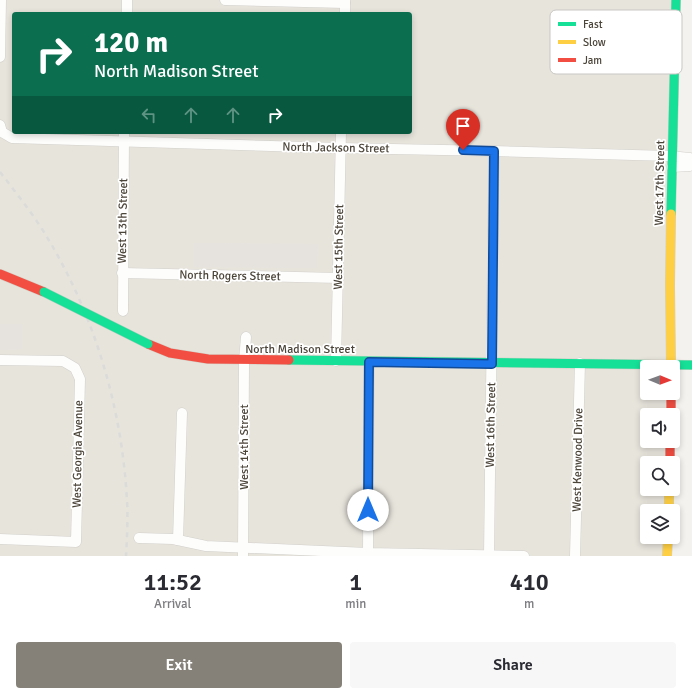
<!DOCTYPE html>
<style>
body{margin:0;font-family:Signika,sans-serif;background:#f7f7f7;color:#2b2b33;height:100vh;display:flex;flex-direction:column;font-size:15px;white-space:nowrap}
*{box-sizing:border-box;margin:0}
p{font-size:13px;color:#7c7c81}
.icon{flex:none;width:22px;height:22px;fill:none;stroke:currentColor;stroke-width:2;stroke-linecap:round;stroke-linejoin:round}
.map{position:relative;height:556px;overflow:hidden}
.side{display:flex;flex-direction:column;background:#fff;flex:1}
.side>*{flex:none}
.banner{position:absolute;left:12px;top:12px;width:400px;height:122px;border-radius:4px;box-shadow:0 2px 6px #0003;background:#0b6e4f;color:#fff;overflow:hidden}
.needle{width:26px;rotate:91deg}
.controls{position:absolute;left:640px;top:360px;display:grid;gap:8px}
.controls a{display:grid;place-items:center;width:40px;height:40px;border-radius:4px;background:#fff;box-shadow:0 2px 6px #0003;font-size:20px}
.pin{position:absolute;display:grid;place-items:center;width:34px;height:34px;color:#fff;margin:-41px -17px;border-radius:50% 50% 50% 0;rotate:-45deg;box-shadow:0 0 4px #0007}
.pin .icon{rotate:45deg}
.me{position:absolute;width:44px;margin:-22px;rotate:0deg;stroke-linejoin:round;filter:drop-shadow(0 0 3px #0008)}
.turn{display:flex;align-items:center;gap:14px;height:84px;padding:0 16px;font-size:18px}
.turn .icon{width:52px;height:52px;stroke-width:2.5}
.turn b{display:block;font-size:28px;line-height:34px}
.lanes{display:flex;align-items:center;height:38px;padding:0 16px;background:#0003;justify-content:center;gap:20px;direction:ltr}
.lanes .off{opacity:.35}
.eta{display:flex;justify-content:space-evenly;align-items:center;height:68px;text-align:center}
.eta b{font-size:24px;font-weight:600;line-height:28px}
.primary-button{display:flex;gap:8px;margin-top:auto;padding:8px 16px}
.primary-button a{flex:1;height:46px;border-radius:4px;background:#868178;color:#fff;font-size:16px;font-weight:600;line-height:46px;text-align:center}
.primary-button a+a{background:#f7f7f7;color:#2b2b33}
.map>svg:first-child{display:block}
.residential{fill:#e7e4dc;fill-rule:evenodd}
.parking{fill:#e6e3df}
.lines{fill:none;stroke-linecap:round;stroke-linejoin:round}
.street-casing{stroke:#d2d0cb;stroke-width:11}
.fast-casing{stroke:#d3cfc5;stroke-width:10}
.slow-casing{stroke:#d3cfc5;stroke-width:10}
.jam-casing{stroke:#d3cfc5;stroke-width:10}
.street{stroke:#fdfdfc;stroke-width:10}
.fast{stroke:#16e098;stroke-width:9}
.slow{stroke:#ffcf43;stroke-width:9}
.jam{stroke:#f24e42;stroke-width:9}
.rail{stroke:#dbdbda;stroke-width:2.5;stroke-dasharray:5 5;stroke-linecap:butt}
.fast-bridge-casing{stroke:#d3cfc5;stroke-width:10;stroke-linecap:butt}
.fast-bridge{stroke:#16e098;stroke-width:9}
.route-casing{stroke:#114b97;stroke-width:10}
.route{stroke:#1a73e8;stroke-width:7}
.labels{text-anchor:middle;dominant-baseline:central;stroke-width:3.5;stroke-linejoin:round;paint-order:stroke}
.street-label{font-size:12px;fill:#4b4439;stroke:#fff}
.key{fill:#fff;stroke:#c9c7c4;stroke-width:1}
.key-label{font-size:11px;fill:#4b4439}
</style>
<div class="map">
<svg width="692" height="556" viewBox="0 0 692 556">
<rect width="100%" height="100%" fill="#f4f2ee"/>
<path class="residential" d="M0,0H680L672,367H647V393H671V415H647V441H670V463H647V489H669L668,511H647V537H668L667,556H0ZM14,14H410V132H14Z"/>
<g class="parking">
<polygon points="194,243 318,244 317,268 194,267"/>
<polygon points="0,324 22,324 22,349 0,350"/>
</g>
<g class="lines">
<defs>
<g id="street">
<polyline points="225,0 345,3"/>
<polyline points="127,14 127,0"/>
<polyline points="345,14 345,0"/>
<polyline points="0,57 1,0"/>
<polyline points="0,125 2,132 12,138 340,148 494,151 669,156 690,158 692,160"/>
<polyline points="672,167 690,166 692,165"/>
<polyline points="122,273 339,278"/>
<polyline points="123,311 124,132"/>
<polyline points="0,360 63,361 75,368 80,379 76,542 0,539"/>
<polyline points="336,361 341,132"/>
<polyline points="139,538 173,539 206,546 368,553 524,556"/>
<polyline points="178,540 182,413"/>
<polyline points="489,555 494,151"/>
<polyline points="243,556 244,361 246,337"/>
<polyline points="368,556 369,362"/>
<polyline points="575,556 580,363"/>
</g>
<g id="fast">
<polyline points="671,214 676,0"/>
<polyline points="289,360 692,365"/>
</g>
<g id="slow">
<polyline points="671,367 670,285 671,214"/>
<polyline points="669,489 669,511"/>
<polyline points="667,556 668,537"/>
</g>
<g id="jam">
<polyline points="0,274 44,292"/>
<polyline points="148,344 170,353 208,359 289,360"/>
<polyline points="671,393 671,415"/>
<polyline points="670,441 670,463"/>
</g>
</defs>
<use href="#street" class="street-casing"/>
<use href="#fast" class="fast-casing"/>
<use href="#slow" class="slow-casing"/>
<use href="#jam" class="jam-casing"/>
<use href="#street" class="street"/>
<use href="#fast" class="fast"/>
<use href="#slow" class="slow"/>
<use href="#jam" class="jam"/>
<path class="rail" d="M0,172C14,190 29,209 42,229C93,310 122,405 127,501C128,519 127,538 126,556"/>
<defs>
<polyline id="fast-bridge" points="44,292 148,344"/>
</defs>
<use href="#fast-bridge" class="fast-bridge-casing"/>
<use href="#fast-bridge" class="fast-bridge"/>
</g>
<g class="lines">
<defs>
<polyline id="route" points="368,510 369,362 492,364 494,151 463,150"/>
</defs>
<use href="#route" class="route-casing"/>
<use href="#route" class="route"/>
</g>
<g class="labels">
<g class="street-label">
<text transform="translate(336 148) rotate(1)">North Jackson Street</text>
<text transform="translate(660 183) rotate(-89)">West 17th Street</text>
<text transform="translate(123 221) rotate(-89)">West 13th Street</text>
<text transform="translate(339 247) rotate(-89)">West 15th Street</text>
<text transform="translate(230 276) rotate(1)">North Rogers Street</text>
<text x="300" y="349">North Madison Street</text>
<text transform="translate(491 425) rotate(-89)">West 16th Street</text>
<text transform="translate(244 447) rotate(-90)">West 14th Street</text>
<text transform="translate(78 454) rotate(-89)">West Georgia Avenue</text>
<text transform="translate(578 460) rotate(-89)">West Kenwood Drive</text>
</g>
</g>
<rect x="550" y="10" width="132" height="64" rx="6" class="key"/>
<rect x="558" y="22" width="18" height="4" fill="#16e098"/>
<rect x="558" y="40" width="18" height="4" fill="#ffcf43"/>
<rect x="558" y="58" width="18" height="4" fill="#f24e42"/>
<g class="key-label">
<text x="583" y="28">Fast</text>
<text x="583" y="46">Slow</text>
<text x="583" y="64">Jam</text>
</g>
</svg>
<div class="controls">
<a><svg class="needle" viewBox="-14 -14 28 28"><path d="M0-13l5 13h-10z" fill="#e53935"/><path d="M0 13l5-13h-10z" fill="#7c7c81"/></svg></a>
<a><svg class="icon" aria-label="sound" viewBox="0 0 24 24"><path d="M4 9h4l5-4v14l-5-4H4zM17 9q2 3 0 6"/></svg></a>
<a><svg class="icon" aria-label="search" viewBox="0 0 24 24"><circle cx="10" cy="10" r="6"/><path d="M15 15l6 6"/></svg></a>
<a><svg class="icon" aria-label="layers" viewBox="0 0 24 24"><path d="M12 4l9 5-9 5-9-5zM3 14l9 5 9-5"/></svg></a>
</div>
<div class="pin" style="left:463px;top:150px;background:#d93025"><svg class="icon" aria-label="arrive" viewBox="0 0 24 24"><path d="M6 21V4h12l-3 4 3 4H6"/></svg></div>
<svg class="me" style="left:368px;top:510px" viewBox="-20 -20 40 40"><circle r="19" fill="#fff"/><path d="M0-13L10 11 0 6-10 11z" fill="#1a73e8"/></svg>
<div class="banner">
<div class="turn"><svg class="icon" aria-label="right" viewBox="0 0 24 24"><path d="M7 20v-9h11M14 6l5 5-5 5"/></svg><div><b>120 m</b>North Madison Street</div></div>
<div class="lanes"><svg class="icon off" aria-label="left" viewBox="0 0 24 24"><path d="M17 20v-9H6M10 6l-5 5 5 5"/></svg><svg class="icon off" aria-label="ahead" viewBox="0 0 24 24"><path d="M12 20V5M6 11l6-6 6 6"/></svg><svg class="icon off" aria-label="ahead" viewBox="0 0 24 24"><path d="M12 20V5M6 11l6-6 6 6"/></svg><svg class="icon" aria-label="right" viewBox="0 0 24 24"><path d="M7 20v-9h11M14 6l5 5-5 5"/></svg></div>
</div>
</div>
<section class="side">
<div class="eta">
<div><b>11:52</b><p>Arrival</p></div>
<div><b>1</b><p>min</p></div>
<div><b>410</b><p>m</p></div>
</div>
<div class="primary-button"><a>Exit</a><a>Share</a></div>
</section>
